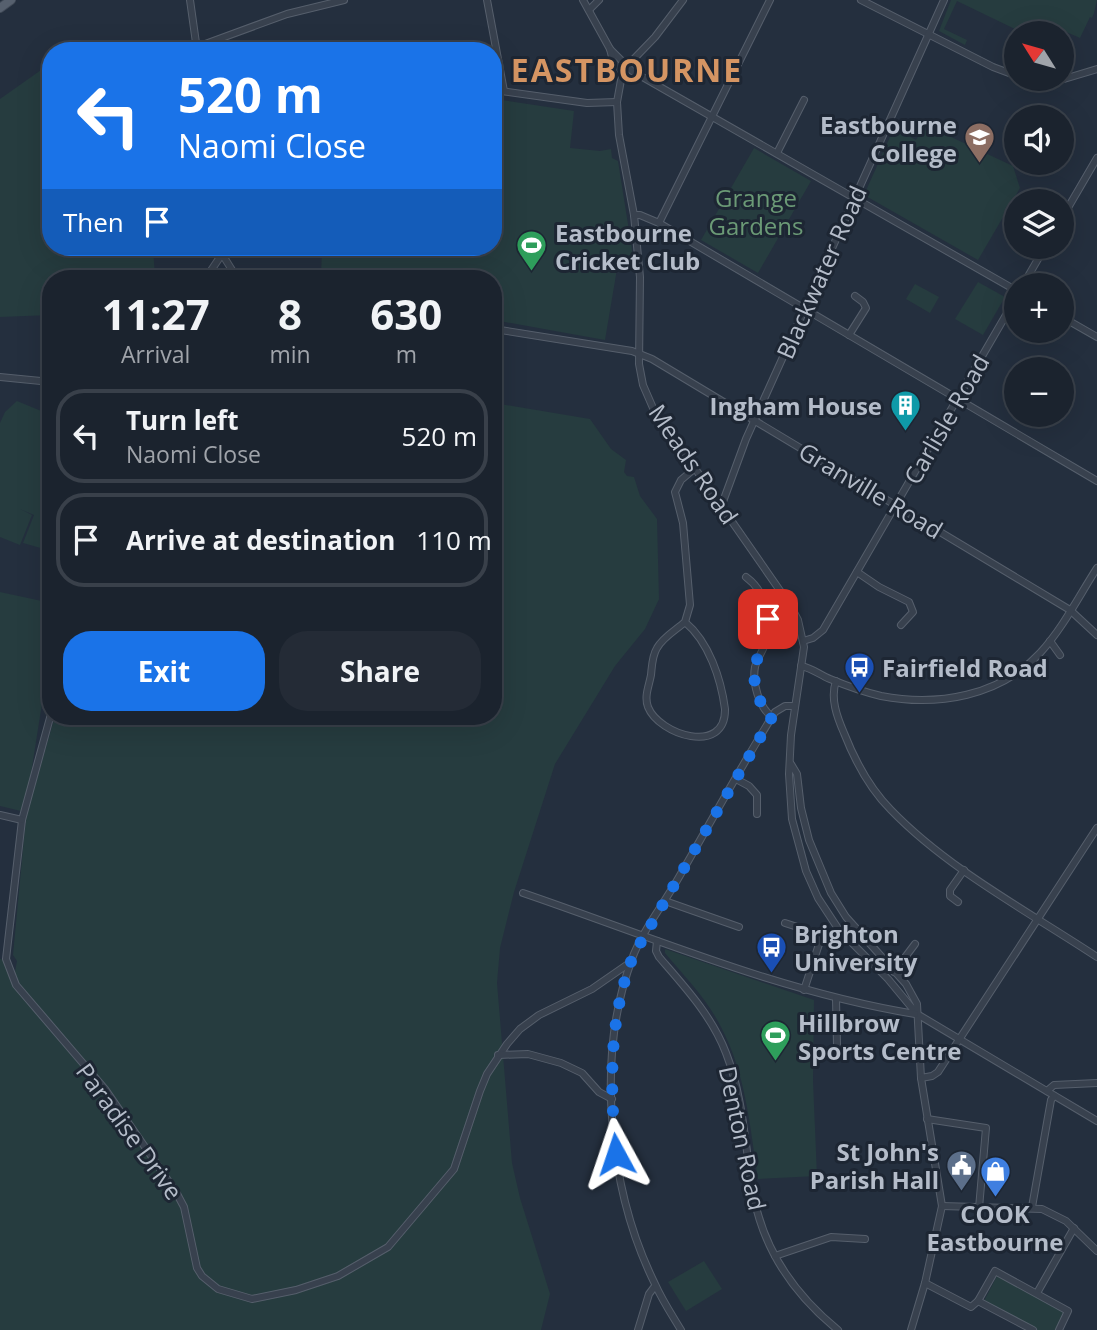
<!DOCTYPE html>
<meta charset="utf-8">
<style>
body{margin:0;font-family:"Open Sans",sans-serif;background:#242b36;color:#f1f3f6;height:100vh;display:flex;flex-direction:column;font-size:26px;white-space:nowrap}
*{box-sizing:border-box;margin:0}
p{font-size:23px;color:#a0a4aa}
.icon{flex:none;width:38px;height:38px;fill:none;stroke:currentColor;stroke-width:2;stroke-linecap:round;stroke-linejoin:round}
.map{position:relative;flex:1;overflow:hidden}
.details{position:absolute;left:42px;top:270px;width:460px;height:455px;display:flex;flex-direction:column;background:#1b232e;border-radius:28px;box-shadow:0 7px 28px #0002,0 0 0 2px #39404a}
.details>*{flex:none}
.hud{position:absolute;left:42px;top:42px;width:460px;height:214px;border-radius:28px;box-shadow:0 7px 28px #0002,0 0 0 2px #39404a;background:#1a73e8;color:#fff;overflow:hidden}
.needle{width:46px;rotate:307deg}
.buttons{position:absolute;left:1004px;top:21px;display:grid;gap:14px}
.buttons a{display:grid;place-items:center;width:70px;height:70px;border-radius:50%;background:#1b232e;box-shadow:0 7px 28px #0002,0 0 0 2px #39404a;font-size:35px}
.pin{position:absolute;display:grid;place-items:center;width:60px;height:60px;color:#fff;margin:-30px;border-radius:14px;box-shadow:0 4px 10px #0006}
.me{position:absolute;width:77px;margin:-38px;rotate:355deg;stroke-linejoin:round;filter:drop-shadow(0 0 5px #0008)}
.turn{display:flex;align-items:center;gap:24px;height:147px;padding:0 21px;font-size:32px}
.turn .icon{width:91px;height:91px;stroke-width:2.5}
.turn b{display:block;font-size:49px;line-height:60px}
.then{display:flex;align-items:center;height:66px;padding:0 21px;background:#0003;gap:14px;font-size:26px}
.eta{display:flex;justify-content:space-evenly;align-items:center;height:119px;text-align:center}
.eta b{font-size:42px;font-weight:700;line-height:49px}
.primary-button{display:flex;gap:14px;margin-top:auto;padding:14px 21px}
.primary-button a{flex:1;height:80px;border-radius:28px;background:#1a73e8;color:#fff;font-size:28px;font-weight:700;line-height:80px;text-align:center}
.primary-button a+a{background:#242b36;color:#f1f3f6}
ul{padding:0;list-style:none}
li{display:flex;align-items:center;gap:21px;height:94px;margin:0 14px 10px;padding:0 7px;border:4px solid #39404a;border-radius:28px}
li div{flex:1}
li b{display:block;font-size:26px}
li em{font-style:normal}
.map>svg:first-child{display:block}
.green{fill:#263c3f}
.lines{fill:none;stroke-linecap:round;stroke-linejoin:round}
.minor-casing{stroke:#565f6c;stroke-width:8}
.major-casing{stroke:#414a57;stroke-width:10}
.minor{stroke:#38414e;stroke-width:6}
.major{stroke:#56606e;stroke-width:8}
.route{stroke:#1a73e8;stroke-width:12;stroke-dasharray:0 21.6}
.labels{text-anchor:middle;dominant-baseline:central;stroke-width:6;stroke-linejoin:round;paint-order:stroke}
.poi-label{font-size:24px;font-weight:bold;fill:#b4bcc9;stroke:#1d2633;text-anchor:start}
.park-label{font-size:24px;fill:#6b9a76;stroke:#1d2633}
.street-label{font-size:24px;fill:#b4bcc9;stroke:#1d2633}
.district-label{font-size:32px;font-weight:bold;letter-spacing:2px;fill:#d59563;stroke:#1d2633}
</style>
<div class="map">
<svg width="1097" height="1330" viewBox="0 0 1097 1330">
<rect width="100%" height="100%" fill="#242f3e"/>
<g class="green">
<polygon points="951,0 1097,0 1094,13 1092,18 1090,17 1080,38 1041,21 1035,33 1021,32 957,1 944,29 967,40 965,45 939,31"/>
<polygon points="51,63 51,247 153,247 155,278 51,278 51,315 0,317 0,99"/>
<polygon points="502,100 574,111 570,148 600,151 611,149 612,158 618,161 633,256 633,271 617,269 605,340 494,320 494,278 321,278 322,247 494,247 494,101"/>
<polygon points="894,128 916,140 921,131 934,129 1013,166 1020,188 978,260 864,195"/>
<polygon points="754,148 811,181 758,273 701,240"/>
<polygon points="978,282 1005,297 983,335 955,319"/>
<polygon points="915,284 939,297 930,313 906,299"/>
<polygon points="17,401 51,415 51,521 44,549 23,543 34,515 20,509 32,515 20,545 0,537 0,423 5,412"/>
<polygon points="494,403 590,419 611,449 626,460 624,472 627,476 634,477 640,496 657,519 659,599 645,629 615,666 555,764 514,892 500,948 497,983 512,1163 520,1198 550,1294 541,1330 0,1330 0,959 8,960 6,969 13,982 17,961 13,955 26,817 55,716 494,716"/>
<polygon points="0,592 51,603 51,646 25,812 0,806"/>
<path d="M665,949L814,1000L813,1081L817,1176L758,1179C750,1127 746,1074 721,1027C707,999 685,977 665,953Z"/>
<polygon points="704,1261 722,1289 686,1311 668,1282"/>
<polygon points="997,1276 1065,1313 1056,1330 1037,1330 984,1301"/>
</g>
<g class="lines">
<defs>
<g id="minor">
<polyline points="190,0 197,50"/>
<polyline points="487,0 504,91"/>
<polyline points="583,0 610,49 632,71 1017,291"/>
<polyline points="683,0 655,37 627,66 621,80 617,102 619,135 634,215 640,277 639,364 643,385 653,408 790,605 798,620 804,647 791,735 789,774 792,819 806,871 818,898 839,930 888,979 917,1014 1097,1121"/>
<polyline points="861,0 993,67 1017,76"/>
<polyline points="589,10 599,0"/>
<polyline points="197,47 287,14 344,0"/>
<polyline points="610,49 613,61 623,73"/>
<polyline points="1027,79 1064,79 1097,69"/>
<polyline points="494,90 587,103 617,102"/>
<polyline points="777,153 804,100"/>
<polyline points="634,215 640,215 659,223 1097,481"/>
<polyline points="1062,218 1097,158"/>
<polyline points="659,223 770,0"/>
<polyline points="222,254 237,278"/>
<polyline points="206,278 222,254 222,247"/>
<polyline points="1023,285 1045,247"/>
<polyline points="1062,317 1097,337"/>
<polyline points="494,329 632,351 652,359 1070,610 1097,635"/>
<polyline points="849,335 866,308 863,302 855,296"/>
<polyline points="0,377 51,382"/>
<polyline points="721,507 746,439 944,0"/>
<polyline points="857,572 879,587 909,602 913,612 901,625"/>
<path d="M746,577C765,591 773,618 766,641C764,650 757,658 755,667C752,683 759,707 772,717"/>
<path d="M685,622C676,630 663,637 657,648C652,656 652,666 651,675C649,686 644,696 648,707C659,735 726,756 725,709C721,679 709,642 685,622L690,605L683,523L675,492L681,480L694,469"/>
<polyline points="803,641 813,638 823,630 1017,296"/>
<polyline points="1050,641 1060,655"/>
<path d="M801,666C812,668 820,675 830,679C847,686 864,692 881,696C938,707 1000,696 1040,653C1063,628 1079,596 1097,568"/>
<path d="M836,681C830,698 837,717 844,733C855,761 870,789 891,810C948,869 1029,912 1097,957"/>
<polyline points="51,714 22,820 6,959 16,985 105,1089 176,1192 184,1207 197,1268 202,1276 218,1289 252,1299 296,1290 338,1276 388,1247 454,1169 480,1091 487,1074 507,1044 520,1029 539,1015 592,989 631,962"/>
<polyline points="791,764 797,774 801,808 809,840 831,893 846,917 906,984 917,1004 921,1078 942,1206 925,1283 911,1330"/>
<polyline points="736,779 749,786 757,795 757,814"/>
<polyline points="0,815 22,820"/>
<path d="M523,893C652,937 780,992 915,1014"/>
<polyline points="665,901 739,927"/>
<polyline points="958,902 950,896 950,890 964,870"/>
<polyline points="785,923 822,935 804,990"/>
<path d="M657,941L656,951L659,957C684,986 712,1016 726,1053C744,1099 745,1150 754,1198C765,1252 796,1296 838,1330"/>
<polyline points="894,972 915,944"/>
<polyline points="836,999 837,1045"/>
<polyline points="498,1055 528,1054 561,1063 582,1073 599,1092 612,1099"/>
<polyline points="921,1078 932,1076 938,1072 1097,828"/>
<polyline points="1047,1091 1054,1085 1097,1083"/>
<polyline points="927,1119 986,1128 979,1208"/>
<polyline points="942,1206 1042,1209 1066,1221 1097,1251"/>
<polyline points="1032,1207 1051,1100 1054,1096"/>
<polyline points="775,1256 831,1237 865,1239"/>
<polyline points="925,1283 971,1307 978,1301"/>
<polyline points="1037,1293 1074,1228"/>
<polyline points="638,1330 649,1294 655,1286"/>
<path d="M681,1330C672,1315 662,1300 655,1284C609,1191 595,1058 632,959C641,933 665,902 679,877C711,822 741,766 775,712L785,706H794"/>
<polyline points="1033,1330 978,1301 995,1271 1068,1311 1059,1330"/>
</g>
<polyline id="major" points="0,8 11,0"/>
</defs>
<use href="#minor" class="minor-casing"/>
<use href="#major" class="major-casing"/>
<use href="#minor" class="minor"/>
<use href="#major" class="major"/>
</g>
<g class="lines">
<path class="route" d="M616,1154C610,1087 608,1018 634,954L772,717C759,707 752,683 755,667C759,648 768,642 768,619"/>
</g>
<defs>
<symbol id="school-pin" viewBox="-11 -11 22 30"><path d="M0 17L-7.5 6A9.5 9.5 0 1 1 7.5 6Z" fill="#8d6e63" stroke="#1d2633"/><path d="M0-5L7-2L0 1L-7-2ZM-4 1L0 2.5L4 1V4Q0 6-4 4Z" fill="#fff"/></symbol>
<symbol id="stadium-pin" viewBox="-11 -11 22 30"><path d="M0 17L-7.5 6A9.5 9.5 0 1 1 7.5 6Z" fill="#2e9e5b" stroke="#1d2633"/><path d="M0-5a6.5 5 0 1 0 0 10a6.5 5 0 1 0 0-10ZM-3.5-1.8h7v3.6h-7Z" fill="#fff"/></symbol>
<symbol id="building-pin" viewBox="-11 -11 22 30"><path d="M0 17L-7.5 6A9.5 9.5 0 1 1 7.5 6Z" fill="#0f9aa8" stroke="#1d2633"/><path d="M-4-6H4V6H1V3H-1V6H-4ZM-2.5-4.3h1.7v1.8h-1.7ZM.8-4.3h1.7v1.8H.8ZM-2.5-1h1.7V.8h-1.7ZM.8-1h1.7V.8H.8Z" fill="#fff"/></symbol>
<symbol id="bus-pin" viewBox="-11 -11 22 30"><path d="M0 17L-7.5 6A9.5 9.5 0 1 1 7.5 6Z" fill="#1a4fb4" stroke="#1d2633"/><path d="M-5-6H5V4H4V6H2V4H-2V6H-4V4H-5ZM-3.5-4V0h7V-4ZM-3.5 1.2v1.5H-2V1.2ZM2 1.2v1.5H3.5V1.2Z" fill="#fff"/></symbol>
<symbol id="civic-pin" viewBox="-11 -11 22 30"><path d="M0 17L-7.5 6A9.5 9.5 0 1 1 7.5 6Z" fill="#5c6f8a" stroke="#1d2633"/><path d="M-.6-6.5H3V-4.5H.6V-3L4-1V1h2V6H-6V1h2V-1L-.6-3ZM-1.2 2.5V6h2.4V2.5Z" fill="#fff"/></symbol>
<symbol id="shop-pin" viewBox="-11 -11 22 30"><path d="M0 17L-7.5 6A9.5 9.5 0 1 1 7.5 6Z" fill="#3f7fe0" stroke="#1d2633"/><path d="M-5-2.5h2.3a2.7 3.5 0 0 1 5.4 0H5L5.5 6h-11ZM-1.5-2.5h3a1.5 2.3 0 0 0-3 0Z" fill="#fff"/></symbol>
</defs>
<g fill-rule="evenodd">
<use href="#school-pin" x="962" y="120" width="35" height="47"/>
<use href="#stadium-pin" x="514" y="228" width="35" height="47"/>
<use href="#building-pin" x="888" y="388" width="35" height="47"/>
<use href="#bus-pin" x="842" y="650" width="35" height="47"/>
<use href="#bus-pin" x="754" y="930" width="35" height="47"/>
<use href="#stadium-pin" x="758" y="1018" width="35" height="47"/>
<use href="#civic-pin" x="944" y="1148" width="35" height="47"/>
<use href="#shop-pin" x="978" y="1154" width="35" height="47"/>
</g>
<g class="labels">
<g class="poi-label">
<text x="957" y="124" text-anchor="end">Eastbourne<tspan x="957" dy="28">College</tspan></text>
<text x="555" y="232">Eastbourne<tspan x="555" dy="28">Cricket Club</tspan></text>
<text x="882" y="405" text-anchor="end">Ingham House</text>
<text x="882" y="667">Fairfield Road</text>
<text x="794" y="933">Brighton<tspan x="794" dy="28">University</tspan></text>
<text x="798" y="1022">Hillbrow<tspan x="798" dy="28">Sports Centre</tspan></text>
<text x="939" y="1151" text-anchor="end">St John's<tspan x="939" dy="28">Parish Hall</tspan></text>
<text x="995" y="1213" text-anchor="middle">COOK<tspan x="995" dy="28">Eastbourne</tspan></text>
</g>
<g class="park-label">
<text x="756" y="197">Grange<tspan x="756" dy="28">Gardens</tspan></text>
</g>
<g class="street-label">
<text transform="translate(821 272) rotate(-66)">Blackwater Road</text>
<text transform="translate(946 419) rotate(-60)">Carlisle Road</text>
<text transform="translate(694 464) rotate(56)">Meads Road</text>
<text transform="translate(871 490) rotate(31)">Granville Road</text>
<text transform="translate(130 1131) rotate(54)">Paradise Drive</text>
<text transform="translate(743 1138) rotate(78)">Denton Road</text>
</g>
<g class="district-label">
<text x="627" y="69">EASTBOURNE</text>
</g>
</g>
</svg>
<div class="buttons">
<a><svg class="needle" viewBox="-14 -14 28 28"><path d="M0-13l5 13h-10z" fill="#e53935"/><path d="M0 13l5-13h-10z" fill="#a0a4aa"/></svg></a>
<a><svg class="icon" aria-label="sound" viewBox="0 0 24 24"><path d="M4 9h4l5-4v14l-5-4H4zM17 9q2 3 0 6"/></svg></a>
<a><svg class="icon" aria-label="layers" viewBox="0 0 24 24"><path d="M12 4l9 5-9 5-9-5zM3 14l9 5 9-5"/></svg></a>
<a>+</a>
<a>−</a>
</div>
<div class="pin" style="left:768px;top:619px;background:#d93025"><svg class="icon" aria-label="arrive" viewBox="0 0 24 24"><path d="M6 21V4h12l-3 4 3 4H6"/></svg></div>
<svg class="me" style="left:616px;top:1154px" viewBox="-20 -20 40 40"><path d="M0-17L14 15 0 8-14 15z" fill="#1a73e8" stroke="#fff" stroke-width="4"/></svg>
<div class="hud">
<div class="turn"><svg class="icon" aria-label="left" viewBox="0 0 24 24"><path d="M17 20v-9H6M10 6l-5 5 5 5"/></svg><div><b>520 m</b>Naomi Close</div></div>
<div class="then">Then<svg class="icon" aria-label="arrive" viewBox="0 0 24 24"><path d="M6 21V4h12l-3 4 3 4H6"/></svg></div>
</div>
<section class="details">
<div class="eta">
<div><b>11:27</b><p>Arrival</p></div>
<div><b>8</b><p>min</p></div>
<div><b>630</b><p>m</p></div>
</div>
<ul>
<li><svg class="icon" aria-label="left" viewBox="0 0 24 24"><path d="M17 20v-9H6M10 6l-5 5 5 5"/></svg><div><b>Turn left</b><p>Naomi Close</p></div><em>520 m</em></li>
<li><svg class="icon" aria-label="arrive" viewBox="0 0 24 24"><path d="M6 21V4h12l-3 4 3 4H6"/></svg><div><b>Arrive at destination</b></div><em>110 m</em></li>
</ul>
<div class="primary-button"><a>Exit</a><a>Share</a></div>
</section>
</div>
